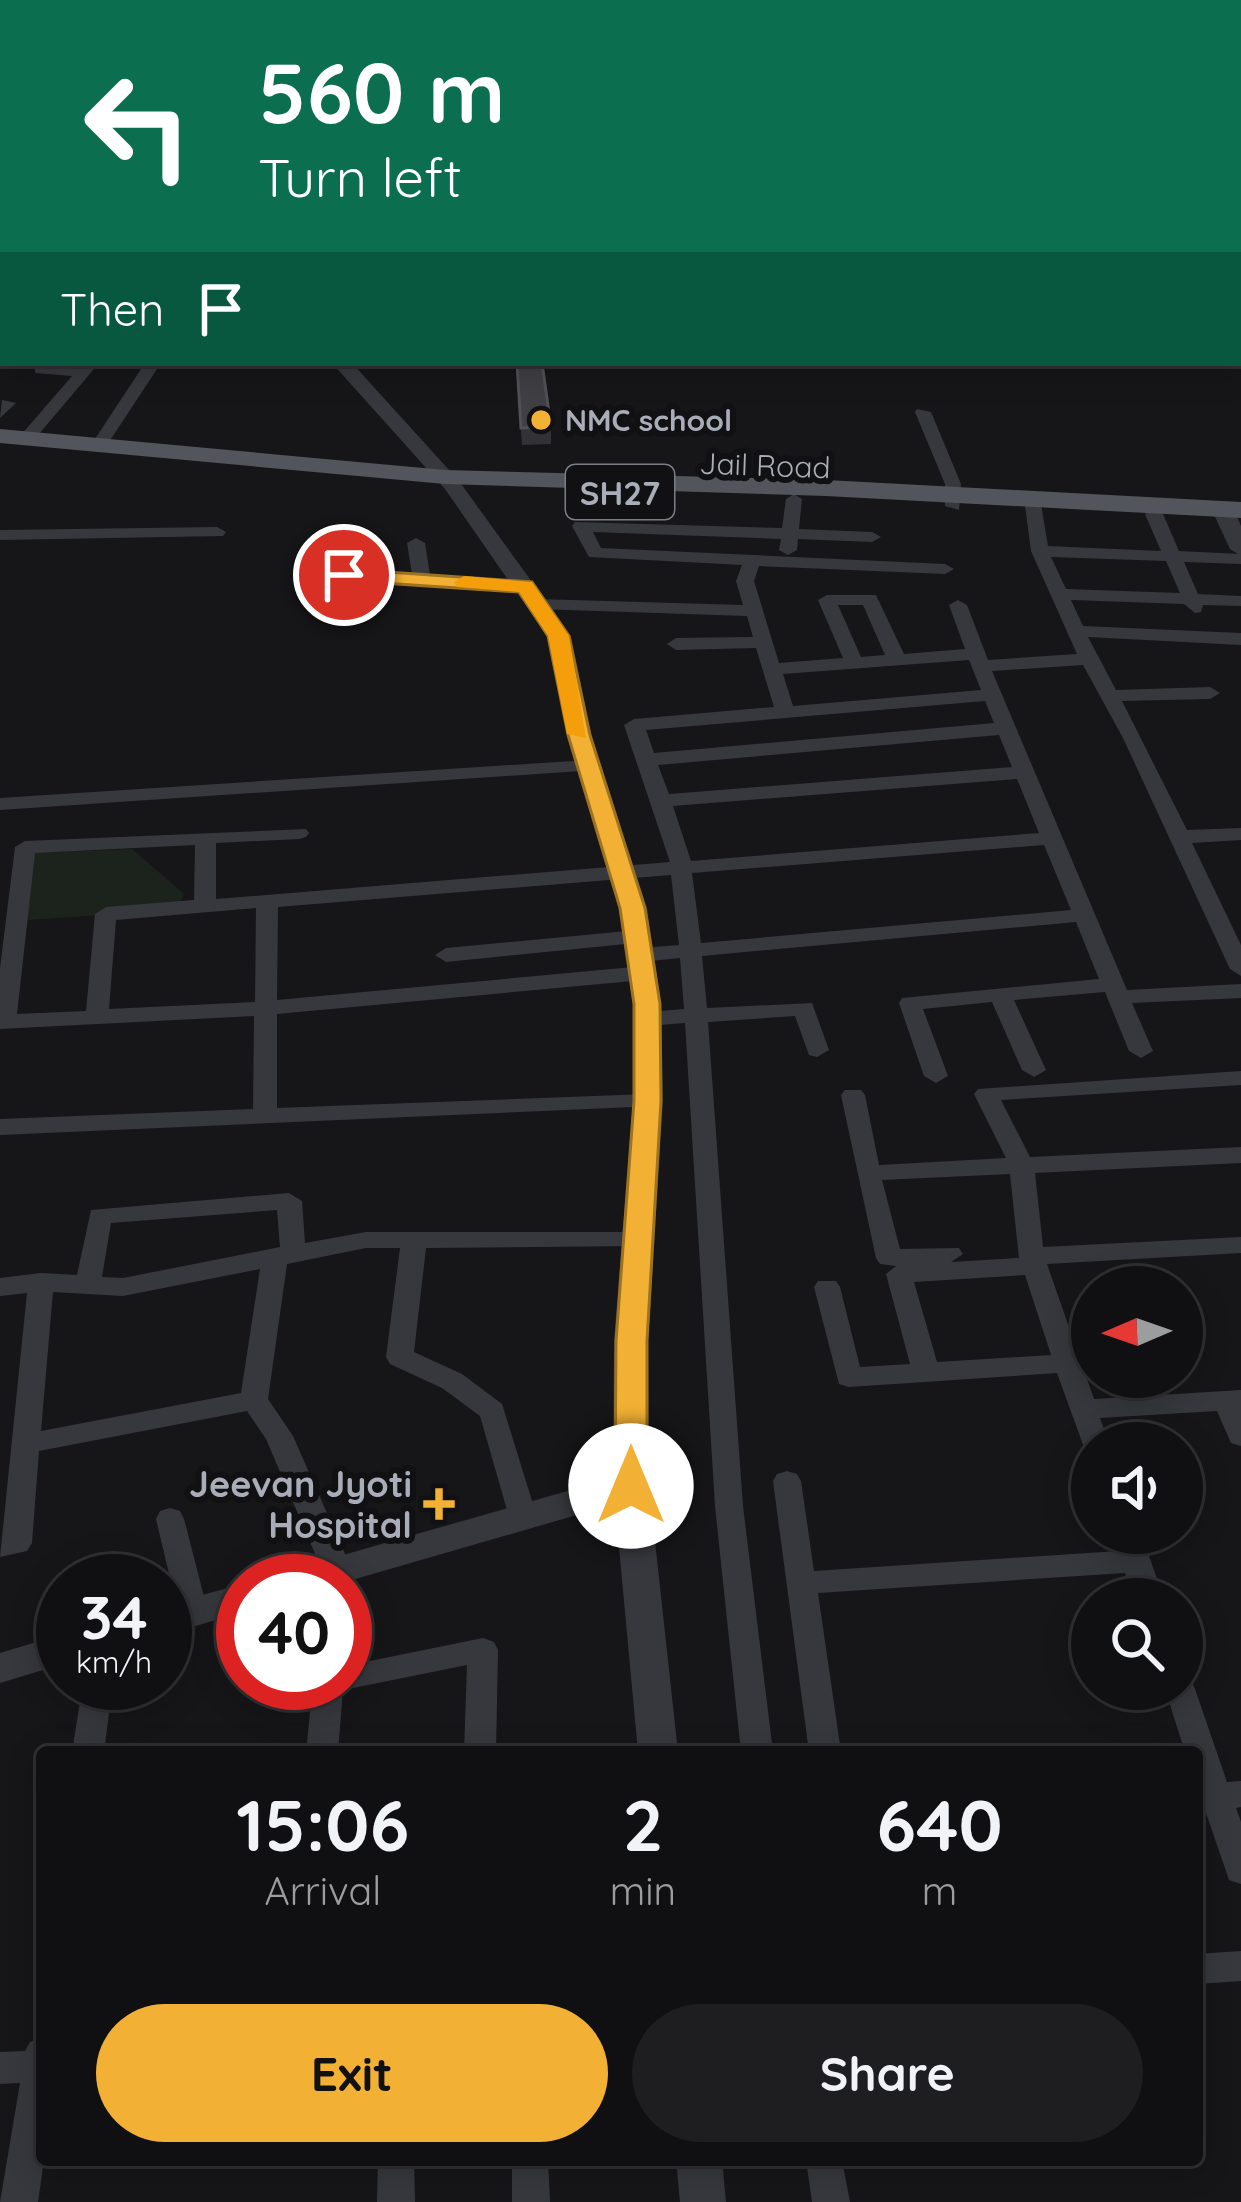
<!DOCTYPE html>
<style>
body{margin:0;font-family:Quicksand,sans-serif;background:#1e1e20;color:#f1f3f6;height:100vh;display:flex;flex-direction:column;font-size:45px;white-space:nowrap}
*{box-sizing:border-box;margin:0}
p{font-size:39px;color:#9c9d9f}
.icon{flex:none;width:66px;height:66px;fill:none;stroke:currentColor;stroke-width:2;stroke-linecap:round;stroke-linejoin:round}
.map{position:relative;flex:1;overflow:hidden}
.panel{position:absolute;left:36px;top:1746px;width:1167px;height:420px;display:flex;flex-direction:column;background:#101012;border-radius:12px;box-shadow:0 6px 30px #0003,0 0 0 3px #303032}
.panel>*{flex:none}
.banner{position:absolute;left:0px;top:0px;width:1242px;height:366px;box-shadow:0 6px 30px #0003,0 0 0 3px #303032;background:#0b6e4f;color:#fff;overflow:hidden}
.needle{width:78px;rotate:268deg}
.tools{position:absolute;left:1071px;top:1266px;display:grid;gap:24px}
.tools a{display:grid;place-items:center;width:132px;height:132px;border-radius:50%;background:#101012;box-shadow:0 6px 30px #0003,0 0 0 3px #303032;font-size:60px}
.speed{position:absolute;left:36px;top:1554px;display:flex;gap:24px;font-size:60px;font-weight:700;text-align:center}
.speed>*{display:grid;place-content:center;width:156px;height:156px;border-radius:50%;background:#101012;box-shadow:0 6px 30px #0003,0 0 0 3px #303032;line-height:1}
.speed small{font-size:30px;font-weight:400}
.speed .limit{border:18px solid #d22;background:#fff;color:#111}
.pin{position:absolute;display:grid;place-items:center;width:102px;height:102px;color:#fff;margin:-51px;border:6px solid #fff;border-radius:50%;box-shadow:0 3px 12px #0007}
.me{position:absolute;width:132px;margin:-66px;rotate:0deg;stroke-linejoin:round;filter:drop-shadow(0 0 9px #0008)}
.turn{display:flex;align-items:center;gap:42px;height:252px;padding:0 60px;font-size:54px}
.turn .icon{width:156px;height:156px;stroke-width:2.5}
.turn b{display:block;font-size:84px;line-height:102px}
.then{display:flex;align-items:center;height:114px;padding:0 60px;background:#0003;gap:24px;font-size:45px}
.eta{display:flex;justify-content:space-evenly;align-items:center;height:204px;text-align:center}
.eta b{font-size:72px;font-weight:700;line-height:84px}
.cta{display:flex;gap:24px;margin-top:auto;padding:24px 60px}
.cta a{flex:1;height:138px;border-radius:72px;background:#f2b134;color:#111;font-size:48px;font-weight:700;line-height:138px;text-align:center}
.cta a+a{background:#1e1e20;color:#f1f3f6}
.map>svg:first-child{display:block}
.green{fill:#1c231d}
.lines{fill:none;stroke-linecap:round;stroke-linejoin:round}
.minor{fill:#37383d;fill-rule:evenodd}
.tertiary{fill:#37383d;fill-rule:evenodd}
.primary{fill:#53555c;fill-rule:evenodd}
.rail{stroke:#4a4c52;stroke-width:3;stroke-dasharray:8 6;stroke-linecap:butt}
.wall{fill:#323236}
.building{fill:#3f3f44;stroke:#4f5156;stroke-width:3}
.route{fill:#f2b134;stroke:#9d7322;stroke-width:3}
.slow{fill:#f59e0b}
.poi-dot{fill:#f2b134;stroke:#111113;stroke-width:4.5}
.labels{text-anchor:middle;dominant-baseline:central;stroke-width:12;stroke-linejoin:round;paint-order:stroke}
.far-poi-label{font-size:30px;font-weight:bold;fill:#a8adb8;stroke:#111113;text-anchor:start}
.far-street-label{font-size:30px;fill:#a8adb8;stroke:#111113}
.shield{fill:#111113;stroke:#7b7e86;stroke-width:3}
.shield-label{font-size:33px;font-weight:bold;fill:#a8adb8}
.poi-label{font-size:36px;font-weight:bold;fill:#a8adb8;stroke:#111113;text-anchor:end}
</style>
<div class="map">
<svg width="1241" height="2202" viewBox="0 0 1241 2202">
<rect width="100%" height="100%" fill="#161618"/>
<polygon class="green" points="132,849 184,894 177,910 27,920 34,853"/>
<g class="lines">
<g class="minor">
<polygon points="221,0 308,0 308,1 217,3"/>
<rect x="0" y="8" width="3" height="6"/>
<rect x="1239" y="11" width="2" height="6"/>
<rect x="1239" y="29" width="2" height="8"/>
<rect x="0" y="83" width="3" height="8"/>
<rect x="0" y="102" width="3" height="8"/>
<polygon points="3,120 3,128 0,129 0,121"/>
<rect x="0" y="156" width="3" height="8"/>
<rect x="0" y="180" width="3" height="8"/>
<rect x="0" y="234" width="3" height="8"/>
<rect x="0" y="255" width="3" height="8"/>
<rect x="0" y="274" width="3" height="8"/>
<polygon points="83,363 99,363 33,441 21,441 21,435 72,376 35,373 35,367 79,367"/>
<polygon points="145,363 161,363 105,448 93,448 91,445"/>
<polygon points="2,400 16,403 0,418"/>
<polygon points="917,409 931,412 961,484 959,510 945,506 945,484 915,412"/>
<path d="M1032,493L1040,498L1048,546L1161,551L1145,514L1154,509L1163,514L1179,551L1241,554V564L1184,562L1198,594L1241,596V606L1203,605L1201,612L1195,613L1184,604L1071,600L1083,626L1241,633V645L1088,637L1116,690L1210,687L1220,693L1210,699L1122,701L1187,830L1241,828V840L1192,843L1241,945V976L1230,969L1123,738L1083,665L992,671L1127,990L1241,984V998L1132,1003L1153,1051L1141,1058L1129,1051L1105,992L1014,1000L1046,1070L1034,1077L1022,1070L992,1002L923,1009L948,1076L936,1083L924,1076L899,1003L902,998L1099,979L1076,922L702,956L707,1008L812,1003L829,1050L817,1057L809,1055L795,1016L708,1022L743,1506L773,1752H741L715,1506L685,1023L647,1026L635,1019L647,1012L684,1009L680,958L641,962L630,955L641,948L679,945L671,875L278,907L277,1000L644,966L655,973L644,980L277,1014V1108L648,1094L660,1101L656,1106L0,1135V1119L253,1109L254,1016L0,1029V968L15,847L25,841L306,829L309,833L306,837L299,839L216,843V899L670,862L624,725L634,719L774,707L756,648L676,650L667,644L676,638L753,637L747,616L537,609L528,604L537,599L743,605L736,581L742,565L589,557L572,526L575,522L782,528L786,499L794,494L802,499L799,529L872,532L881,537L872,542L798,539L797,550L788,555L779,550L781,539L593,532L601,548L945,564L954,569L945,574L759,566L754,581L779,663L843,658L818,600L827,595H876L904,654L965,649L949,605L958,600L967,605L988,660L1077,654L1031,551L1024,498ZM1051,557L1166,561L1180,593L1066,589ZM838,605H863L885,655L861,657ZM969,660L981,690L793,706L783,674ZM985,701L994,723L654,753L646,730ZM999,735L1012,767L669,794L658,765ZM1017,779L1039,833L691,861L673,806ZM195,845L194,900L106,907L95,914L86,1011L17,1014L35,853ZM1044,845L1071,910L701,943L692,873ZM256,908L255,1002L109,1009L116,920Z"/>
<polygon points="217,527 226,532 223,536 0,540 0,530"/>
<polygon points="416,538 425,543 430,575 525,581 534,586 525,591 344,580 335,575 344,570 412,574 407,543"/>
<polygon points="589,760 599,766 596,770 0,810 0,798"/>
<polygon points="638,930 649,937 646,942 446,962 435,955 446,948"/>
<path d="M1241,1071V1085L1001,1100L1030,1157L1241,1147V1163L1035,1173L1043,1247L1241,1237V1253L1047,1264L1094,1399L1241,1390V1446L1231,1443L1217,1411L1100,1418L1109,1443H1092V1452L1085,1450L1057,1373L849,1387L839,1384L814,1287L818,1281H836L840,1287L860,1367L910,1364L886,1274L896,1266L880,1264L876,1258L841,1095L845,1090H861L865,1095L879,1165L1006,1158L974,1094L978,1089ZM1010,1174L1019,1258L951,1262L963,1254L959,1248L900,1249L882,1180ZM1025,1275L1051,1355L937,1362L914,1282Z"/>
<path d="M289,1193L302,1201L305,1243L366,1232H647L651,1238L638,1246L426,1248L414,1352L462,1374L502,1404L537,1517L533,1525L523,1528L513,1525L509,1517L480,1416L442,1388L390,1364L386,1357L400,1248H366L287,1264L268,1399L293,1436L352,1570L347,1589L345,1581H321L322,1570L266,1439L247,1411L39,1451L32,1543L27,1551L0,1557L27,1293L0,1296V1278L41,1273L77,1275L91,1210ZM277,1210L280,1247L123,1278L102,1277L111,1223ZM260,1269L241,1393L41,1431L53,1292L123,1296Z"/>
<polygon points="787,1471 797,1474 801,1481 814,1571 1118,1551 1111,1533 1141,1533 1164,1599 1134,1599 1125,1573 818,1593 841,1752 809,1752 773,1481 777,1474"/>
<polygon points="170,1508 180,1511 184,1519 208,1612 204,1620 193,1624 182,1620 178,1612 156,1519 160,1511"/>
<polygon points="483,1638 494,1642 498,1650 496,1752 464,1752 467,1665 343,1690 338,1752 306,1752 313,1683 345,1683 345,1666"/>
<polygon points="1182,1677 1191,1680 1195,1689 1227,1782 1241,1781 1241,1807 1236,1808 1241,1822 1241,1884 1229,1880 1205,1810 1197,1810 1197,1752 1185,1752 1165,1689 1182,1689"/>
<polygon points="83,1683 113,1683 104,1752 72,1752"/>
<polygon points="1241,1951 1241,1981 1197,1984 1197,1954"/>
<polygon points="42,2037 44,2160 38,2202 0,2202 20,2083 0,2084 0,2052 25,2051 30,2042"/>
<polygon points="378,2160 414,2160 415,2202 377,2202"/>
<polygon points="512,2160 548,2160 550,2202 512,2202"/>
<polygon points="806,2160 842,2160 850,2202 812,2202"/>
</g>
<g class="tertiary">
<polygon points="394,0 410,0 392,3"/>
<polygon points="3,213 3,224 0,225 0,214"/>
<polygon points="332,363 352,363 459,481 571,636 591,735 647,908 661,1004 663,1101 648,1341 649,1486 678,1752 638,1752 615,1504 345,1582 282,1581 288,1571 301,1567 613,1478 614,1341 633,1101 633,1004 619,908 567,735 547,636 445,489"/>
<polygon points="1215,504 1233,508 1241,526 1241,556 1230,549 1211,508"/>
<polygon points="243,1584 243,1612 165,1635 165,1605"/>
<polygon points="63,1634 63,1664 0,1683 0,1653"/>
<polygon points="676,2160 722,2160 726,2202 680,2202"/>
</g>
<polygon class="primary" points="0,429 445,470 826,480 1241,502 1241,518 826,496 445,484 0,443"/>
<polyline class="rail" points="754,0 771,3"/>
</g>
<polygon class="wall" points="516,363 551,427 551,444 522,445"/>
<polygon class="building" points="517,363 542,363 551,427 521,428"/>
<polygon class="route" points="344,569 532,582 569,636 590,735 645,908 660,1004 661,1101 647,1341 647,1486 643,1494 620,1494 615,1486 616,1341 634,1101 634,1004 620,908 568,735 548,636 519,592 337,580 334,575"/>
<polygon class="slow" points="464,576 532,582 569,636 586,738 567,734 548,636 519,592 457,587 454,582"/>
<g class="poi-dot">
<circle cx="541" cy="420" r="12"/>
<path d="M433 1486h12v12h12v12h-12v12h-12v-12h-12v-12h12z"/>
</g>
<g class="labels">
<g class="far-poi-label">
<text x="565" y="420">NMC school</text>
</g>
<g class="far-street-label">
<text transform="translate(765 465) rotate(2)">Jail Road</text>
</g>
<rect class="shield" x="566" y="465" width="108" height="54" rx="9"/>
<g class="shield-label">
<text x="620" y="492">SH27</text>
</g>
<g class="poi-label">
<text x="412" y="1483">Jeevan Jyoti<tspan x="412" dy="41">Hospital</tspan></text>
</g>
</g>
</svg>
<div class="tools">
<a><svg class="needle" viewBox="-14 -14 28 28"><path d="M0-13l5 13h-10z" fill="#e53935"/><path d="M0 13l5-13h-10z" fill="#9c9d9f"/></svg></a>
<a><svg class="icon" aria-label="sound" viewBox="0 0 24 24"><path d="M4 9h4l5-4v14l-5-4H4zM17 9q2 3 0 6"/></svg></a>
<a><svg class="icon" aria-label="search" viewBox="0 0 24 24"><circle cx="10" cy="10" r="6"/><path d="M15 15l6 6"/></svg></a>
</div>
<div class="speed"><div>34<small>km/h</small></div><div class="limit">40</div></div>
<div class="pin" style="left:344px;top:575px;background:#d93025"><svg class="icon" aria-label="arrive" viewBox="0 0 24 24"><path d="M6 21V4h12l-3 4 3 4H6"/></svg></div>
<svg class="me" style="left:631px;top:1486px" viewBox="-20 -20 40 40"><circle r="19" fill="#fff"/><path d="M0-13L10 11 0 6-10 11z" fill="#f2b134"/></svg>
<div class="banner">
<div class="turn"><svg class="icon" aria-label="left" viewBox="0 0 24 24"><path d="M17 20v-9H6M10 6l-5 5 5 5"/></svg><div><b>560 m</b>Turn left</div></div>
<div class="then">Then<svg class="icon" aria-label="arrive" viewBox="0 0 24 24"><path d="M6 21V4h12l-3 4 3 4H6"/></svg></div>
</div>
<section class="panel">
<div class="eta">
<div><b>15:06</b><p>Arrival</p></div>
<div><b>2</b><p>min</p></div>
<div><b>640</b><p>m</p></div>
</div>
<div class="cta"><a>Exit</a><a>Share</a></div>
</section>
</div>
